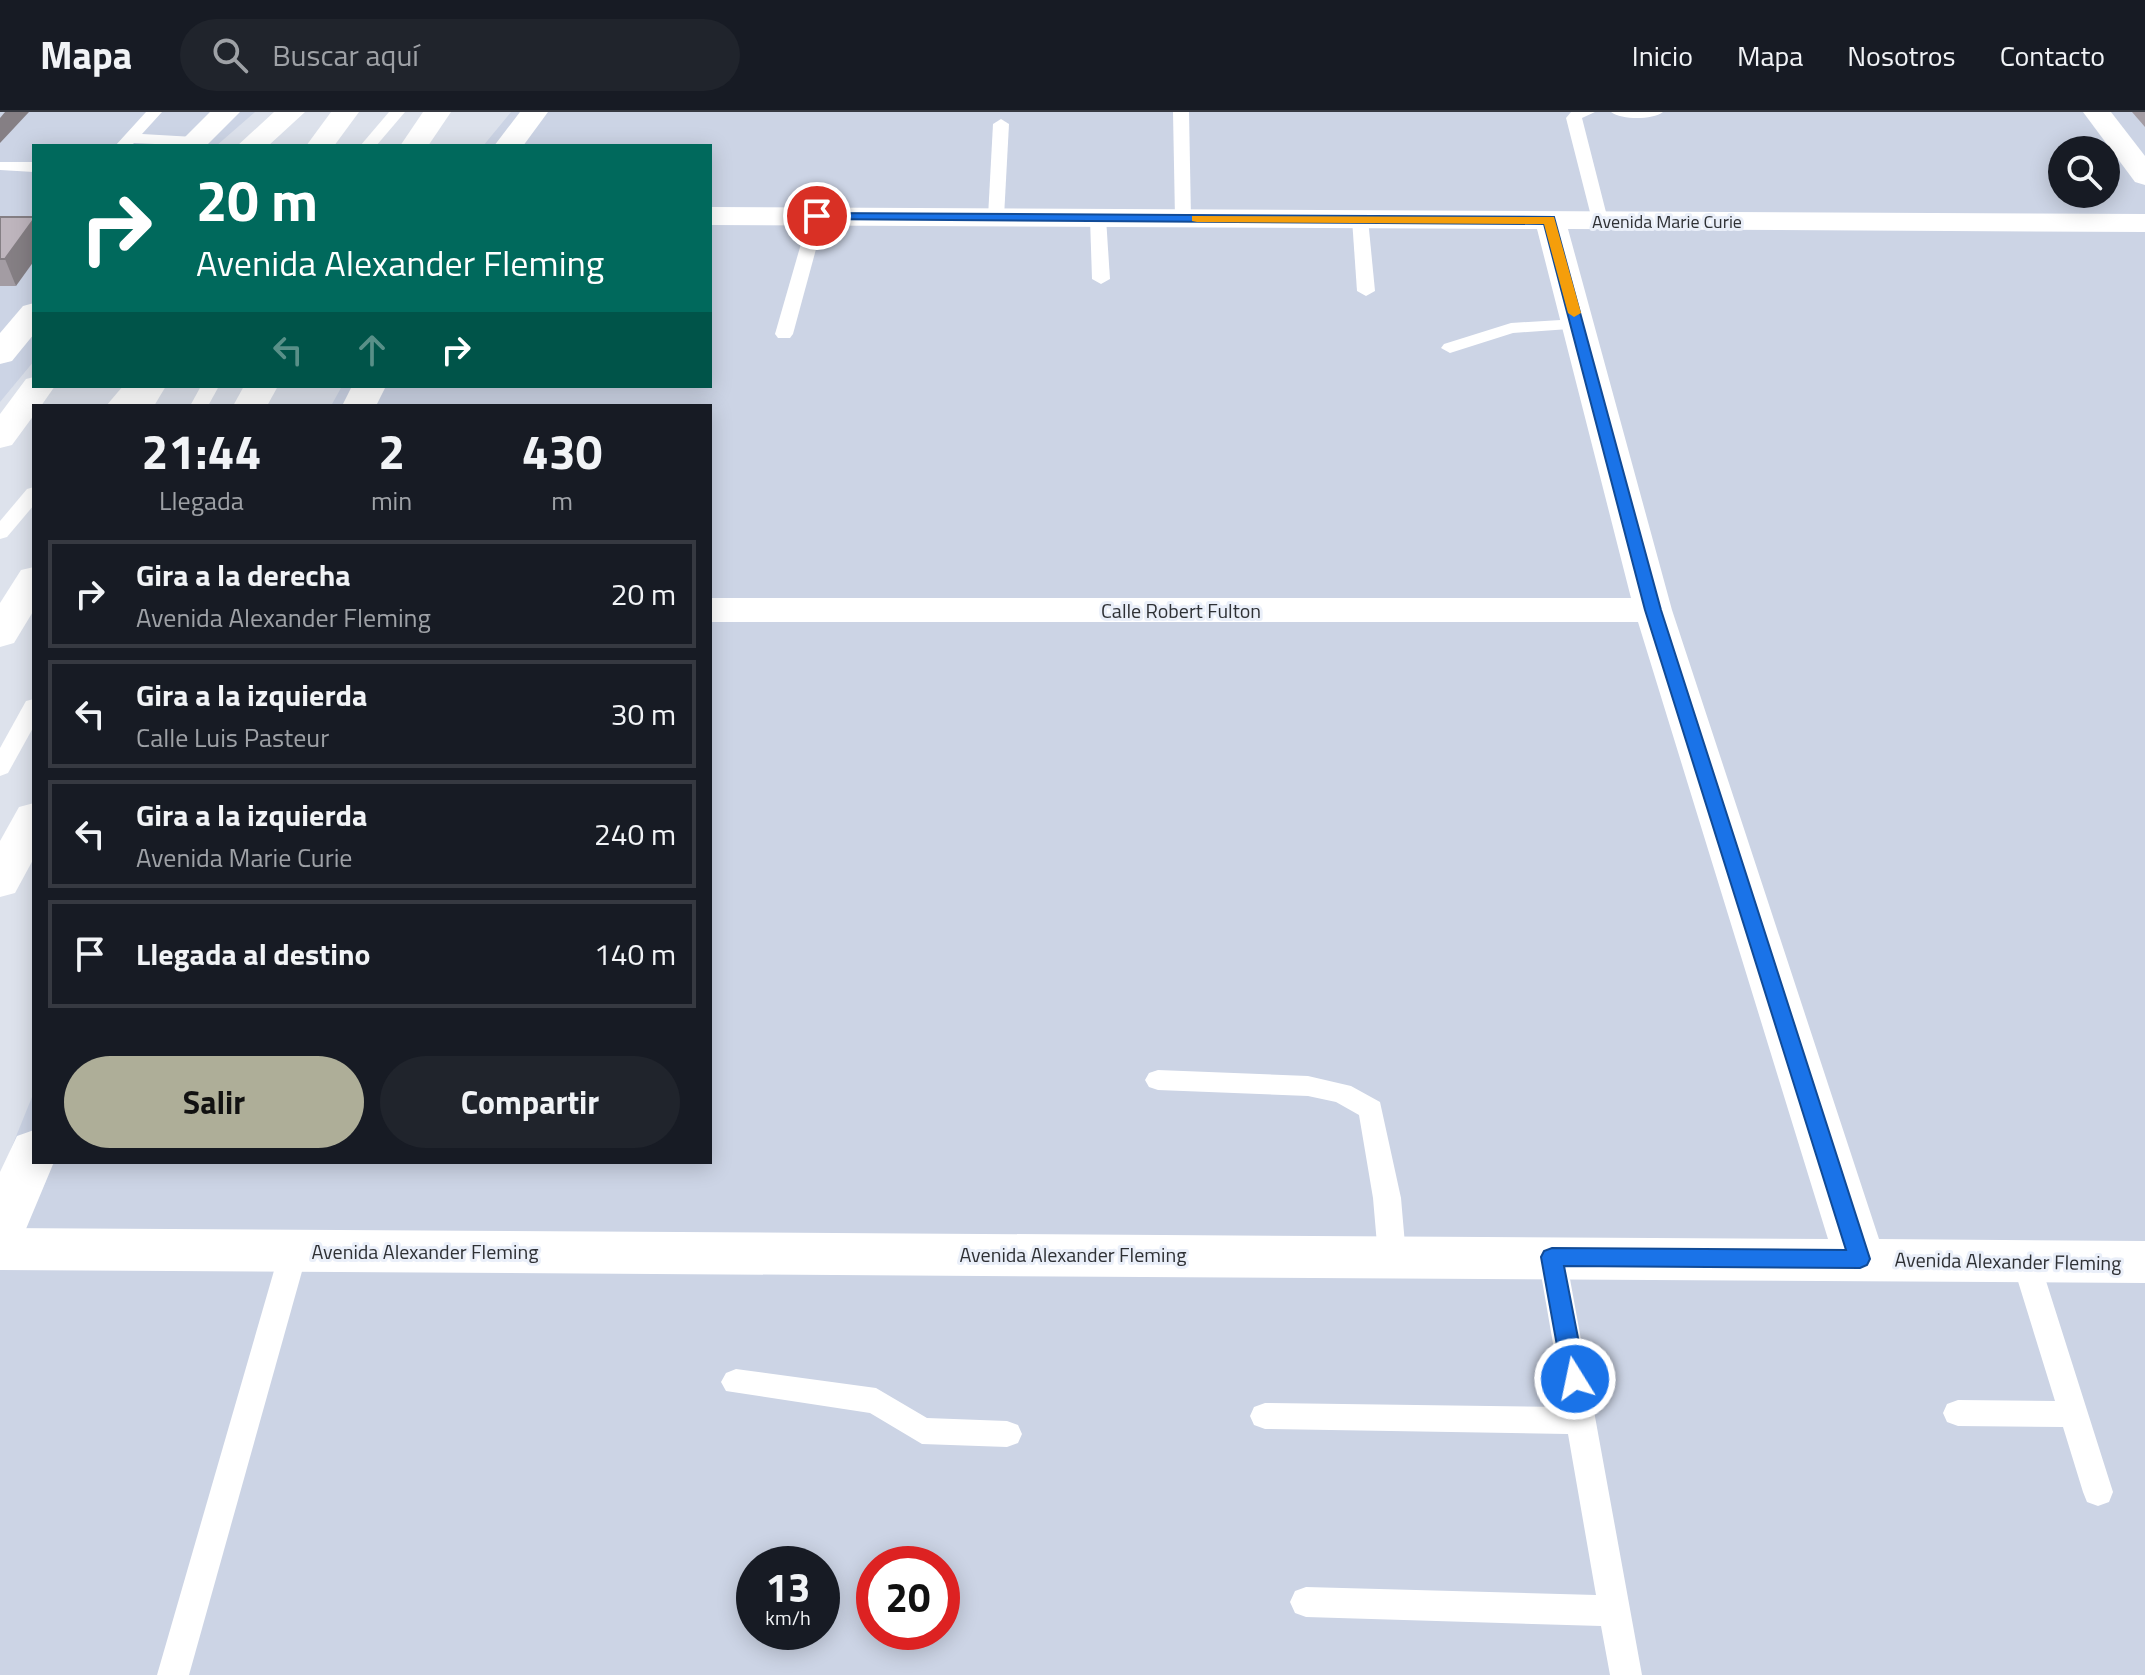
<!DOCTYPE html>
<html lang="es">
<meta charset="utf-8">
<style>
body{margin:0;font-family:"Titillium Web",sans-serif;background:#20242c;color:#f1f3f6;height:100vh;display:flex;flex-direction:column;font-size:30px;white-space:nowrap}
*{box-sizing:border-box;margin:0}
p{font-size:26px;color:#9ea1a6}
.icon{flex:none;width:44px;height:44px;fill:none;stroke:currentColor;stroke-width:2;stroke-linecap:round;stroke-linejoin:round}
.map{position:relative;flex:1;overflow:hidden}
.drawer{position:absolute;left:32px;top:292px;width:680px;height:760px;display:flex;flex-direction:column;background:#171b24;border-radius:0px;box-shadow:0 4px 20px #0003}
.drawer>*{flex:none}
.banner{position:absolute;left:32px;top:32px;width:680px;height:244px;border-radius:0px;box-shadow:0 4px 20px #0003;background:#00695c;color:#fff;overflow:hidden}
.controls{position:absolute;left:2048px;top:24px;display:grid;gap:16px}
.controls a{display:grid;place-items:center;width:72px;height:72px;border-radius:50%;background:#171b24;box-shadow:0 4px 20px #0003;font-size:40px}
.speed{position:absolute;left:736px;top:1434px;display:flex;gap:16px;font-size:40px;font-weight:700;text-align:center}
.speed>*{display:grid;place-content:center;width:104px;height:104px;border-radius:50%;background:#171b24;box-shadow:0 4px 20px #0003;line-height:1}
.speed small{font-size:20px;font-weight:400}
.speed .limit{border:12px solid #d22;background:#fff;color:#111}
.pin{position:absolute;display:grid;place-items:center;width:68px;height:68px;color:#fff;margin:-34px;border:4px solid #fff;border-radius:50%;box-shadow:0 2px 8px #0007}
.me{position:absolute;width:88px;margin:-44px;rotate:350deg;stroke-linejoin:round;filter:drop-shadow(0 0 6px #0008)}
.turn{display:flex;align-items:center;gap:28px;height:168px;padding:0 32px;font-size:36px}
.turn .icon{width:104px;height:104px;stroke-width:2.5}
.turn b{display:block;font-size:56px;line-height:68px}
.lanes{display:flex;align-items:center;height:76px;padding:0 32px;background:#0003;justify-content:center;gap:40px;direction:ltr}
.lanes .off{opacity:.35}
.eta{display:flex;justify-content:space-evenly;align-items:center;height:136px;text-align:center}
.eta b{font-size:48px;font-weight:700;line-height:56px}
.cta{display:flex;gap:16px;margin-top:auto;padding:16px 32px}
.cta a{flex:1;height:92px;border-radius:48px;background:#aeae98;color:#111;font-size:32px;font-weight:700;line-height:92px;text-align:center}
.cta a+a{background:#20242c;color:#f1f3f6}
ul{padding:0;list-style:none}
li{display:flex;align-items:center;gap:24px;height:108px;margin:0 16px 12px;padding:0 16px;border:4px solid #363941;border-radius:0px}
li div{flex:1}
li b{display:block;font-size:30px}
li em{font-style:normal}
header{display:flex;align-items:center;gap:48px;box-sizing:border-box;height:112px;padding:0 40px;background:#171b24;border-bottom:2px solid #363941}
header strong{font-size:38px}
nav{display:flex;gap:44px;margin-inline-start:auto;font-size:28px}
.search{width:560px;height:72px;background:#20242c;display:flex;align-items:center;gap:20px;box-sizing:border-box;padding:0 28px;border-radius:44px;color:#9ea1a6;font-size:30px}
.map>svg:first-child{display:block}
.built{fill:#ccd4e5;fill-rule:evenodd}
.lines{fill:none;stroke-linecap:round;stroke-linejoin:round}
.service{fill:#fff;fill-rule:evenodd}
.minor{fill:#fff;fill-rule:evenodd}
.tertiary{fill:#fff;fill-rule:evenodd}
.secondary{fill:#fff;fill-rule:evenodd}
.motorway{fill:#fff;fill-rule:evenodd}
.wall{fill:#a39ca3}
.shaded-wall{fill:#857f84}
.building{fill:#beb5bd;stroke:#857f84;stroke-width:2}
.route{fill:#1a73e8;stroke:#114b97;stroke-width:2}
.slow{fill:#f59e0b}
.labels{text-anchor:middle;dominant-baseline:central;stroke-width:6;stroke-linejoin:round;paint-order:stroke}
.far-street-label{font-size:18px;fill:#2e3034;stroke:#eaeff9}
.street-label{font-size:20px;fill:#2e3034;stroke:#eaeff9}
</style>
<header>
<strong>Mapa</strong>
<div class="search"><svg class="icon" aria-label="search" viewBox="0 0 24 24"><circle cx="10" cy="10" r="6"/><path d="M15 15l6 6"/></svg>Buscar aquí</div>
<nav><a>Inicio</a><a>Mapa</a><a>Nosotros</a><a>Contacto</a></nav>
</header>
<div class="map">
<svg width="2145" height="1563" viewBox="0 0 2145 1563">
<rect width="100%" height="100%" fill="#dde2ec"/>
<g class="built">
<polygon points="0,0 255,0 216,34 34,34 34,249 0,290"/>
<path d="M511,0H2145V1563H0V1064L34,980V1050H710V294H331L342,274H710V34H483ZM2062,38H2106V82H2062ZM754,1452H822V1520H754ZM874,1452H942V1520H874Z"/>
</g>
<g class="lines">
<g class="service">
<polygon points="146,0 162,0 142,22 194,25 202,30 197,34 134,31 131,34 115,34"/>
<polygon points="389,0 405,0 376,34 360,34"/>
<polygon points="1173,0 1189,0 1191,106 1183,111 1175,106"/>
<polygon points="1571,0 1595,0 1582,6 1608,108 1606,111 1594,111 1592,108 1566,6"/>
<path d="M1611,0H1663C1652,8 1622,8 1611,0Z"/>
<polygon points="1001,7 1009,12 1004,105 996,110 988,105 993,12"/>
<polygon points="0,50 34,50 34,60 0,58"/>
<polygon points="817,99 825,104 793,222 790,226 778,226 775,222 809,104"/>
<polygon points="1098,101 1106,106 1110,167 1101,172 1092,167 1090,106"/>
<polygon points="1360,102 1368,107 1375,179 1366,184 1357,179 1352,107"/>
<polygon points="1577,207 1586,212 1583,216 1513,221 1450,241 1441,236 1444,232 1511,211"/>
<polygon points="123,274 142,274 125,294 106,294"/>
<polygon points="201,274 219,274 208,294 190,294"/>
<polygon points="34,375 34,393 7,425 0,427 0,409 27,377"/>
<polygon points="34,587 34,614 8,661 0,664 0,636 26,589"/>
<polygon points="1158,958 1308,964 1351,974 1380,990 1401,1086 1406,1144 1402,1152 1392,1156 1382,1152 1378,1144 1373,1086 1359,1003 1336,990 1308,984 1158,978 1149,975 1145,968 1149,961"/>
<polygon points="294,1126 304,1130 308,1138 189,1563 157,1563 280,1138 284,1130"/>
<polygon points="1552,1133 1562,1137 1566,1145 1642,1563 1610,1563 1601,1514 1306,1505 1295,1501 1290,1490 1295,1479 1306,1475 1596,1483 1568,1322 1265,1317 1254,1313 1250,1304 1254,1295 1265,1291 1564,1295 1538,1145 1542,1137"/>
<polygon points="2026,1138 2036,1142 2040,1150 2113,1380 2109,1390 2098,1394 2087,1390 2083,1380 2063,1315 1958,1314 1947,1310 1943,1301 1947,1292 1958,1288 2055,1289 2012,1150 2016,1142"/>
<polygon points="736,1257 876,1276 927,1306 1007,1309 1018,1313 1022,1322 1018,1331 1007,1335 922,1332 870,1301 726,1279 721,1270 726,1261"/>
</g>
<g class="minor">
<polygon points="2083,0 2111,0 2145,44 2145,73 2135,70"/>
<polygon points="710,95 2145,102 2145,120 1568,117 1672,498 1879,1127 2145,1129 2145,1171 0,1158 0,1116 1828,1127 1638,510 710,510 710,486 1631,486 1537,117 710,113"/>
</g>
<g class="tertiary">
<polygon points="520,0 548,0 523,34 494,34"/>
<polygon points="352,274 386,274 376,294 342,294"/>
<polygon points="34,1018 34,1050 54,1050 18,1136 0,1142 0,1060 17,1024"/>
</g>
<g class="secondary">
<polygon points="210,0 240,0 206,34 176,34"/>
<polygon points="34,191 34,222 12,249 0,252 0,221 23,194"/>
</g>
<g class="motorway">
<polygon points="274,0 305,0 268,34 237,34"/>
<polygon points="331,0 359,0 334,34 306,34"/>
<polygon points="423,0 451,0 428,34 400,34"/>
<polygon points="34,265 34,274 55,274 41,294 34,294 34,303 12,333 0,336 0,302 26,267"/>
<polygon points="132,274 166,274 154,294 120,294"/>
<polygon points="244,274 278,274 267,294 233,294"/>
<polygon points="34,455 34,498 14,531 0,535 0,491 21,458"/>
<polygon points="34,691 34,746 15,781 0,785 0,729 19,695"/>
</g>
</g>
<g class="wall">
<polygon points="2132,0 2145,0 2145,15"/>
<polygon points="0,105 16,174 0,174"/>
</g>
<g class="shaded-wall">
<polygon points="5,0 29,0 0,31 0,6"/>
<polygon points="34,107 34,149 16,174 5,147"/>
</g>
<polygon class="building" points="0,105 34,105 34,107 5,147 0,147"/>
<polygon class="route" points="817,101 1554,105 1661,498 1870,1147 1867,1153 1860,1156 1564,1154 1586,1267 1583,1274 1575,1277 1567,1274 1563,1267 1541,1145 1544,1139 1552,1136 1846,1138 1645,498 1544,112 813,107 813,102"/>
<polygon class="slow" points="1192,104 1554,105 1581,201 1574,205 1568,201 1544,112 1197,110 1192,109"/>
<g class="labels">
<g class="far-street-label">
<text x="1667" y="109">Avenida Marie Curie</text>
</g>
<g class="street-label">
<text x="1181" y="498">Calle Robert Fulton</text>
<text x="425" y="1139">Avenida Alexander Fleming</text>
<text x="1073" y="1142">Avenida Alexander Fleming</text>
<text transform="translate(2008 1149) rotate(1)">Avenida Alexander Fleming</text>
</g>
</g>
</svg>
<div class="controls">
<a><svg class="icon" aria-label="search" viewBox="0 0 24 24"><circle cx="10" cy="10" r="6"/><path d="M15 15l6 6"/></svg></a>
</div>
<div class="speed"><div>13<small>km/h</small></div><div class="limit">20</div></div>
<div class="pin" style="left:817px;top:104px;background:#d93025"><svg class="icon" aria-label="arrive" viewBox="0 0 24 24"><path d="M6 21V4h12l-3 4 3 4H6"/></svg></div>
<svg class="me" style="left:1575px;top:1267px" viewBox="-20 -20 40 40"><circle r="17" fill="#1a73e8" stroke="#fff" stroke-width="3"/><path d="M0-11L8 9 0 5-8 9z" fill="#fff"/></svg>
<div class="banner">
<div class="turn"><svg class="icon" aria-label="right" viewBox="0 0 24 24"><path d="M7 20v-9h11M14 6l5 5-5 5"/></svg><div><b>20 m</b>Avenida Alexander Fleming</div></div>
<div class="lanes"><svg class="icon off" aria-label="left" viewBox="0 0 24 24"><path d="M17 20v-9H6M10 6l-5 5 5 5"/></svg><svg class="icon off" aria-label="ahead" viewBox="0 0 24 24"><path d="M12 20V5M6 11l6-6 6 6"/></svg><svg class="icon" aria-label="right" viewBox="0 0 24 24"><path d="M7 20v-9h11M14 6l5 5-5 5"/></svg></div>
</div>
<section class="drawer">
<div class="eta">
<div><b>21:44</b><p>Llegada</p></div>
<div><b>2</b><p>min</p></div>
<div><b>430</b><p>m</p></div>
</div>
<ul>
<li><svg class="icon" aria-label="right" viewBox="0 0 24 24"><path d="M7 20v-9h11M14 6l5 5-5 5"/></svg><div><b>Gira a la derecha</b><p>Avenida Alexander Fleming</p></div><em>20 m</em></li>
<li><svg class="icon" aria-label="left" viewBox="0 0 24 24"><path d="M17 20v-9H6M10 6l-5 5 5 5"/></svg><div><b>Gira a la izquierda</b><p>Calle Luis Pasteur</p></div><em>30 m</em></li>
<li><svg class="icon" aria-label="left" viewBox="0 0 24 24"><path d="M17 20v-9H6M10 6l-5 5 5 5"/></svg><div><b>Gira a la izquierda</b><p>Avenida Marie Curie</p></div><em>240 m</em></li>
<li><svg class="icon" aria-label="arrive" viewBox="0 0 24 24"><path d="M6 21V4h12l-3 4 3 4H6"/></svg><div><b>Llegada al destino</b></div><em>140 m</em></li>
</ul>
<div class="cta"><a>Salir</a><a>Compartir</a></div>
</section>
</div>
